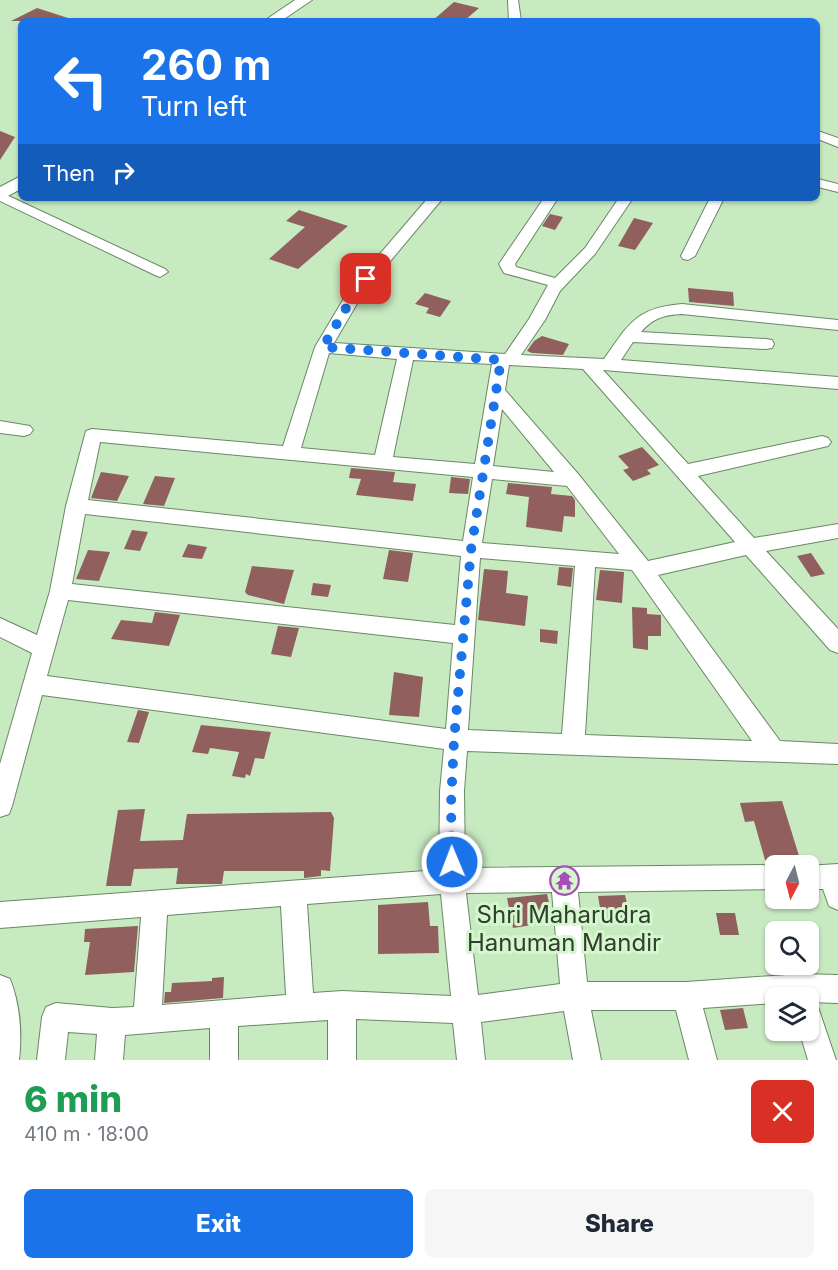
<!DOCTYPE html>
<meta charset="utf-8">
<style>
body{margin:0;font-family:Inter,sans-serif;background:#f6f6f7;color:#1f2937;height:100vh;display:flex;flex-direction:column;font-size:22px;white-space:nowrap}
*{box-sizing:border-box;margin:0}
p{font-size:20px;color:#747a83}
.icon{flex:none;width:33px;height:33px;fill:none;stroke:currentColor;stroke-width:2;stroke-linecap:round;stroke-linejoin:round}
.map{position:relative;height:1060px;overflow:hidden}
.side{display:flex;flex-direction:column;background:#fff;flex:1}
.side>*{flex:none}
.hud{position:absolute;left:18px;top:18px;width:802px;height:183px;border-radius:9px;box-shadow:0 2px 4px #0004;background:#1a73e8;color:#fff;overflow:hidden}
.needle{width:39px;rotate:187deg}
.fabs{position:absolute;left:765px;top:855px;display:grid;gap:12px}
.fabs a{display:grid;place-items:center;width:54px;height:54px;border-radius:9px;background:#fff;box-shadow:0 2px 4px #0004;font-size:30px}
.pin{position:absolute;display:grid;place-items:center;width:51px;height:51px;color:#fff;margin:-26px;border-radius:12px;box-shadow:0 3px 9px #0006}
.me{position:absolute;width:66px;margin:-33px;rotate:359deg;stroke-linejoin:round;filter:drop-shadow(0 0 4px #0008)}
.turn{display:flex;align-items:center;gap:21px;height:126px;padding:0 24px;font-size:27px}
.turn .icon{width:78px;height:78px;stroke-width:2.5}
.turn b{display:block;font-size:42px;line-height:51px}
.then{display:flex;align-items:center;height:57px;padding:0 24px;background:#0003;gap:12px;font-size:22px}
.round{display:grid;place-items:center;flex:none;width:63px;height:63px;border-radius:9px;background:#f6f6f7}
.head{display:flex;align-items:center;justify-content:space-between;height:102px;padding:0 24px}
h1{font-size:36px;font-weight:800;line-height:45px;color:#1e9e55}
.action{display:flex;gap:12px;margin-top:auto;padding:12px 24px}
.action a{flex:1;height:69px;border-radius:9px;background:#1a73e8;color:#fff;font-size:24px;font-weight:800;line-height:69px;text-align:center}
.action a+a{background:#f6f6f7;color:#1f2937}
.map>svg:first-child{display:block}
.building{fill:#915f5e}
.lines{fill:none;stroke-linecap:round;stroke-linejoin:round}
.minor-casing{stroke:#698864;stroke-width:2}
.major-casing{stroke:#698864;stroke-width:2}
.minor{fill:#fff;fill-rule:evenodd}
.major{fill:#fff;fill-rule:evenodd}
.route{stroke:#1a73e8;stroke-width:10;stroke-dasharray:0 18}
.labels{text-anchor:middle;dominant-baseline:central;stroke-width:6;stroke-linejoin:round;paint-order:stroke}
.near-poi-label{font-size:24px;fill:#303e2d;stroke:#d5f7ce}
</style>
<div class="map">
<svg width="838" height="1060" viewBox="0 0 838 1060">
<rect width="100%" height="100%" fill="#c8eac1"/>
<g class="building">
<polygon points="454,2 479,8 464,21 432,21"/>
<polygon points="37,8 68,18 68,21 11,21"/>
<polygon points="0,131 15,137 0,160"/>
<polygon points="299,210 348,226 298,269 269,259 305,227 286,221"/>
<polygon points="550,214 563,217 555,230 542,226"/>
<polygon points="634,218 653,223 635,250 618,246"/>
<polygon points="688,288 733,292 734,306 689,302"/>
<polygon points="425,293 451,301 440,317 426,313 429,308 415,304"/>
<polygon points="542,336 569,344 563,355 532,353 527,351 534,341"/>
<polygon points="642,447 659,465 647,470 651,474 633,481 623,470 629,468 618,456"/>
<polygon points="351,468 395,472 393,482 416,484 413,501 356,495 361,479 349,478"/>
<polygon points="101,472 129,476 117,501 91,498"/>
<polygon points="155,476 175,478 164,506 143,504"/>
<polygon points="451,477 470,479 468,494 449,493"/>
<polygon points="508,483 552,487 551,494 572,496 575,500 575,517 564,516 562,532 526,527 529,497 506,494"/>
<polygon points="132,530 148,532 140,551 124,549"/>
<polygon points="188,544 207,547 202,559 182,557"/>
<polygon points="88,550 110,552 99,581 76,579"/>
<polygon points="389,550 413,553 408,582 383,579"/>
<polygon points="811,553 825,574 811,577 797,556"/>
<polygon points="252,566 294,570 284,604 248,595 245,592"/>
<polygon points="559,567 573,568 571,587 557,585"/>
<polygon points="484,569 508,571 506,593 528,596 525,626 478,620"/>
<polygon points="600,570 624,572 622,603 596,600"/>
<polygon points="313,583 331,585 328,597 311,595"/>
<polygon points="632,607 647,608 647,614 661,615 661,636 648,636 648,650 633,648"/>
<polygon points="155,612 180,615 169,646 111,639 121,620 152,623"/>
<polygon points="278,626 299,628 291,657 271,654"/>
<polygon points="540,629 558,631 557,644 540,642"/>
<polygon points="394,672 423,677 419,717 389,715"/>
<polygon points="138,710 149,712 139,743 127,742"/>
<polygon points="201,725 271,732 264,759 255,758 250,776 246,774 245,778 232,776 239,752 210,748 208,754 192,752"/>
<polygon points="782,801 800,859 765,860 754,821 745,822 740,803"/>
<polygon points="145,809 140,841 183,840 187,814 331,812 334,818 330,871 321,870 321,876 304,878 304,871 224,871 222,884 176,884 178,868 134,869 131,886 106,886 118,810"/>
<polygon points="547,894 550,907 547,907 546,917 538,918 539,924 513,928 507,898"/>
<polygon points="625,895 630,917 602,919 598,896"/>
<polygon points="428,902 430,926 438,926 439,953 378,954 378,905"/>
<polygon points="716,913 735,913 739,935 720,935"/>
<polygon points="138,926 134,972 85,975 90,942 84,942 85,929"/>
<polygon points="224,977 223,998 164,1003 165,992 171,992 172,983 212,981 212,978"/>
<polygon points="743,1008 748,1028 725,1030 720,1010"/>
</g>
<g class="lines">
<defs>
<g id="minor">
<polygon points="508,0 518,0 521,21 509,21"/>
<polygon points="818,131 838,138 838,147 818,139"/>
<polygon points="818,179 838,184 838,192 818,187"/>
<polygon points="0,192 165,269 168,272 160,277 155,275 0,201"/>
<path d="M428,198H443L362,295L334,343L505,354L529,319L548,285L504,273L499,264L544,198H558L515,264L516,267L555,278L585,248L619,198H633L595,254L560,291L545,320L521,355L604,359C629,324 635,308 682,304L838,320V330L682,314C664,315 653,318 641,332L766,339L772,340L774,344L772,348L766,349L633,342L621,360L838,377V389L603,370L688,464L822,436L828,438L831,442L828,446L698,476L754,538L838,524V538L766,551L838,629V653L830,650L746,555L658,575L780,741L838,744V764L467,751L464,791L465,868L776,865L778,866H776V889L578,892L587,982H686L800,974L838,975V1003L808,1002V998H776V1003L703,1008L717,1060H689L676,1010H591L601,1060H573L564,1011L481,1022L485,1060H457L453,1023L356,1019V1060H328V1020L238,1026V1060H210V1028L125,1035L123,1060H95L97,1034L68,1032L65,1060H37L42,1017L46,1007L56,1003L112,1008L134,1007L141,917L0,928V902L439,870L440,791L444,749L42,695L12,806L9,814L0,817V764L32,653L0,637V618L37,635L50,591L66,506L86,431L92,429L283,446L315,347L349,290ZM329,353L397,359L375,455L301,448ZM413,360L492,364L475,464L393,457ZM509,365L583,369L735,542L648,561L579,475L505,390ZM502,409L554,472L493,466ZM100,442L473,477L463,541L88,500ZM492,479L567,486L619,554L482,543ZM85,514L461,556L455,625L72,584ZM480,558L575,566L562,734L468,730ZM595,567L632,570L752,741L585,735ZM68,600L453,643L446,729L47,676ZM552,892L560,984L478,995L466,893ZM441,894L451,996L342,991L313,993L307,904ZM281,906L286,995L162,1005L167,915Z"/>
<polygon points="710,198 724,198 695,256 688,260 683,259 681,256"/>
<polygon points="0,421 30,426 33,430 30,434 24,436 0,433"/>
<polygon points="838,864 838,910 829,906 823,889 808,889 808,866 806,866"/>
<path d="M0,975L10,979C20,1004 22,1034 19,1060H0Z"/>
<polygon points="808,1003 818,1007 836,1060 808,1060 799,1030 808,1030"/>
</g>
<g id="major">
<polygon points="295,0 312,0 281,21 264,21"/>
<polygon points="21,176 21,189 0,200 0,187"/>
</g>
</defs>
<use href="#minor" class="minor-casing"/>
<use href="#major" class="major-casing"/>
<use href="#minor" class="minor"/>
<use href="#major" class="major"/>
</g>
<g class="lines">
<polyline class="route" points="366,279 355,293 323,347 501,360 471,550 454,740 451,804 452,862"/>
</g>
<defs>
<symbol id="temple-ring" viewBox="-11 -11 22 22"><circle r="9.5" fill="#d5f7ce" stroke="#a84eba" stroke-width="1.5"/><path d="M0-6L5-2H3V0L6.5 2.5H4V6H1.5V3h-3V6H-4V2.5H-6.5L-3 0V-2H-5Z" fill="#a84eba"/></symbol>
</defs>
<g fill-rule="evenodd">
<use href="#temple-ring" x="548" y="864" width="33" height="33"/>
</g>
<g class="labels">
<g class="near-poi-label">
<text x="564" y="914">Shri Maharudra<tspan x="564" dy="28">Hanuman Mandir</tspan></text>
</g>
</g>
</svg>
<div class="fabs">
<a><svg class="needle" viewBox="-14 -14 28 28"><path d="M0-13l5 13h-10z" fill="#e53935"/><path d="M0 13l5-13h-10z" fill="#747a83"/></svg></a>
<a><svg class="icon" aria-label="search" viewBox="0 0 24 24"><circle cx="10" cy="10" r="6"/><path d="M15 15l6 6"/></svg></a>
<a><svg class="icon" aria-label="layers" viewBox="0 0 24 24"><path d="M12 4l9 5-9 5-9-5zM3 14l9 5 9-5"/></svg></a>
</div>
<div class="pin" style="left:366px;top:279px;background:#d93025"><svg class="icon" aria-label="arrive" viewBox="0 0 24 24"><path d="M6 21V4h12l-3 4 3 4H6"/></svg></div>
<svg class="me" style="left:452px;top:862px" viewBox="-20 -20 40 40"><circle r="17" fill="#1a73e8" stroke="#fff" stroke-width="3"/><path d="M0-11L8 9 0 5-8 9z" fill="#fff"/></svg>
<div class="hud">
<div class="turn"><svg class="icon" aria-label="left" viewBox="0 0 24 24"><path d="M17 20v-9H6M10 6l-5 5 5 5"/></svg><div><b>260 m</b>Turn left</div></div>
<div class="then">Then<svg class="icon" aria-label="right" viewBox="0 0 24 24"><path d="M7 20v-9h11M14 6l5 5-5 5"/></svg></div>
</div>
</div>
<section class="side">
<div class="head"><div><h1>6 min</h1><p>410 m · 18:00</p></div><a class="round" style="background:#d93025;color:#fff"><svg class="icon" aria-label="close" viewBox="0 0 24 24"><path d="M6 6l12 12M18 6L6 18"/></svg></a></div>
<div class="action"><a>Exit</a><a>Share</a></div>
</section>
